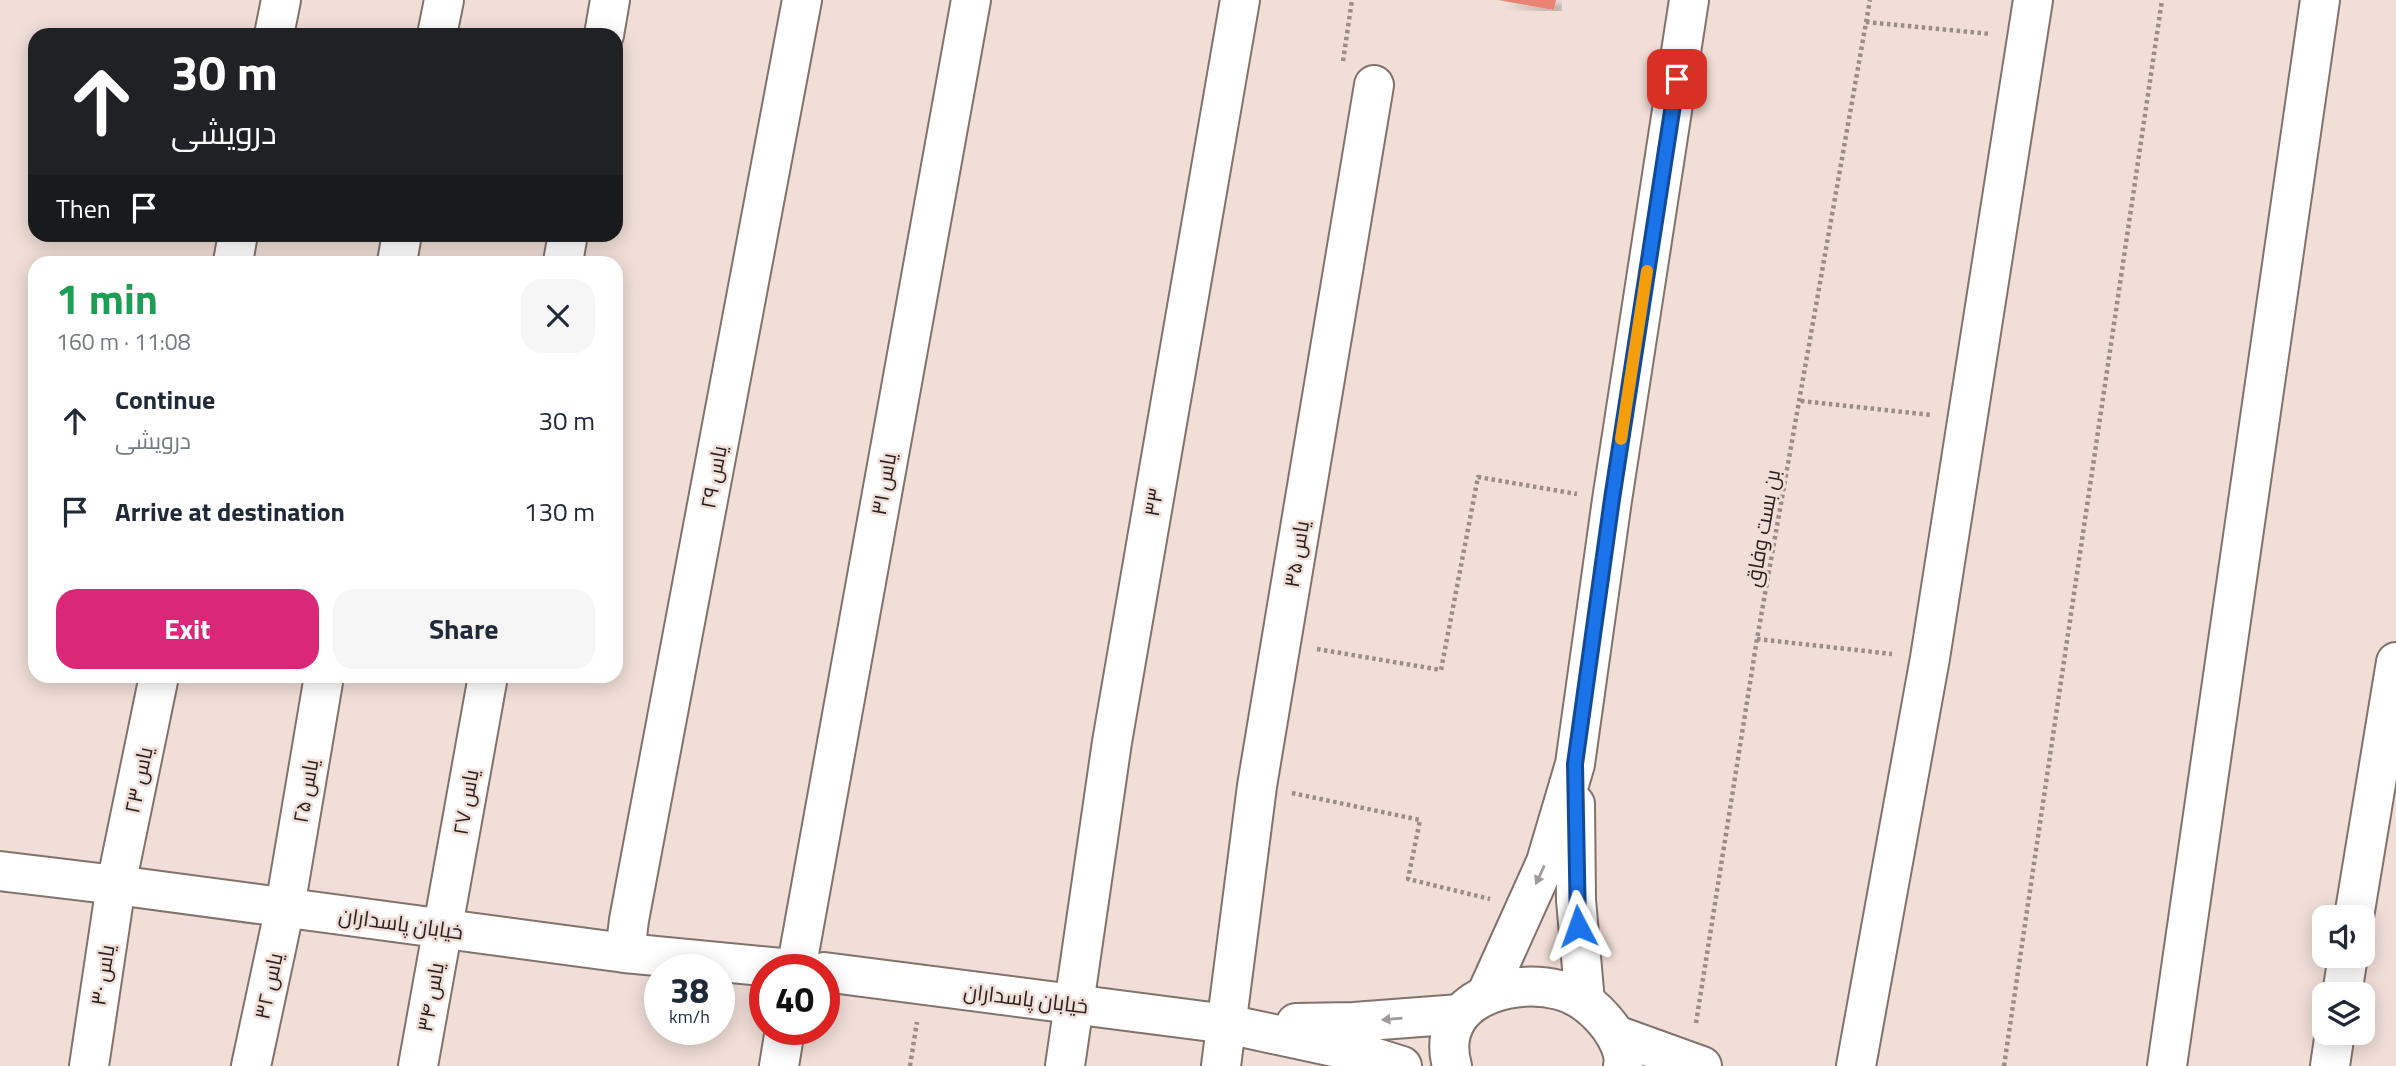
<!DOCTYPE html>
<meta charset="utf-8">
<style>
body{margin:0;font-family:"Titillium Web",Cairo,sans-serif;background:#f6f6f7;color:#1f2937;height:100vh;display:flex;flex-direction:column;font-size:26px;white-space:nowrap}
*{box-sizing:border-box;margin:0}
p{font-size:23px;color:#747a83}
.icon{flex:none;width:38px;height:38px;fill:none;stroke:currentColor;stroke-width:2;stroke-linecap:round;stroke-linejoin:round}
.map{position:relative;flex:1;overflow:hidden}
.drawer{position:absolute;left:28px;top:256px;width:595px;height:427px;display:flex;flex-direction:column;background:#fff;border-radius:21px;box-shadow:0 4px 18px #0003}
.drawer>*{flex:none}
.guide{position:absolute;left:28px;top:28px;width:595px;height:214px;border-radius:21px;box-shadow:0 4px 18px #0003;background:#202124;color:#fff;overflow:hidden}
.fabs{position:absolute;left:2312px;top:905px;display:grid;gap:14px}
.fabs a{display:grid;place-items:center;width:63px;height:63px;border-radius:14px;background:#fff;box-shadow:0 4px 18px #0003;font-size:35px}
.speed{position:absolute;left:644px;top:954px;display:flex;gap:14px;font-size:35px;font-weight:700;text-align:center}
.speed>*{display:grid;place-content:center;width:91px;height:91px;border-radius:50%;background:#fff;box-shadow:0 4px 18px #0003;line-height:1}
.speed small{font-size:18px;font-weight:400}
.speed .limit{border:10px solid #d22;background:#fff;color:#111}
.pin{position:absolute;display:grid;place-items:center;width:60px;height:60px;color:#fff;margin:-30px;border-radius:14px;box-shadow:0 4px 10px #0006}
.me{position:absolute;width:77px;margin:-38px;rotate:356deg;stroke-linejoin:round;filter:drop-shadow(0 0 5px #0008)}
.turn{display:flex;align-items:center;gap:24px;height:147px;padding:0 28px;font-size:32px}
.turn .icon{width:91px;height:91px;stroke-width:2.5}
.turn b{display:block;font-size:49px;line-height:60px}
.then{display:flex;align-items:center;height:66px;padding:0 28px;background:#0003;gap:14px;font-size:26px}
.round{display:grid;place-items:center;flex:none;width:74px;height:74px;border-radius:21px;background:#f6f6f7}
.head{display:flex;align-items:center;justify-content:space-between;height:119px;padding:0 28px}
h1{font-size:42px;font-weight:700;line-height:52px;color:#1e9e55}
.action{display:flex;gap:14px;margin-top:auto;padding:14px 28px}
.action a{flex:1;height:80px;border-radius:21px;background:#db2777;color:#fff;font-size:28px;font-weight:700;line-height:80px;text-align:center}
.action a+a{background:#f6f6f7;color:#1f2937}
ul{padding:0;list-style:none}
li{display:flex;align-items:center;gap:21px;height:91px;padding:0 28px}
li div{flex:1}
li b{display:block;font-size:26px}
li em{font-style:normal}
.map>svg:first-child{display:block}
.building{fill:#e98473;filter:url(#shadow)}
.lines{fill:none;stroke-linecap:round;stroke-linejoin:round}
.minor-casing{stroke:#82726c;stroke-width:42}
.path{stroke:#9a8d88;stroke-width:4.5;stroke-dasharray:3.5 3.5;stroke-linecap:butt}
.minor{stroke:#fff;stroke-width:38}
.oneway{fill:#9e9b9a}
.route-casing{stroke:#114b97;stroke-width:18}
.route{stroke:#1a73e8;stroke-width:12}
.slow{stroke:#f59e0b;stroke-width:12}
.labels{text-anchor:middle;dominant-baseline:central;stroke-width:5;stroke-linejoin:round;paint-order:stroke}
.street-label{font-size:21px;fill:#28211f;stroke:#f0ded7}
</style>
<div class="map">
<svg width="2396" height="1066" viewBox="0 0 2396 1066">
<defs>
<filter id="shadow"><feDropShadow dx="8" dy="4.5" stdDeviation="3.5" flood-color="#0004"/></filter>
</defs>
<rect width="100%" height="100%" fill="#f0ded7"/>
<polygon class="building" points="1498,0 1556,0 1554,10"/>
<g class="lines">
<defs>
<g id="minor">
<polyline points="274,35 281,0"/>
<polyline points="437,35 444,0"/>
<polyline points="604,35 610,0"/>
<polyline points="233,262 238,234"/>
<polyline points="397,262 402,234"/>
<polyline points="563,262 568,234"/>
<polyline points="1575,804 1576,900 1585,1002"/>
<polyline points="0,871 116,885 625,953 803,970"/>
<polyline points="2354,917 2396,662"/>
<polyline points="625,953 629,920 802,0"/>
<polyline points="796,970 971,0"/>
<polyline points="824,972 1227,1024 1357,1052 1402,1066"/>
<polyline points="2342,994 2348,956"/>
<polyline points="1486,995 1546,862 1575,764 1612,500 1689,0"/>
<polyline points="1296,1023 1354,1022 1460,1014"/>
<polyline points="1616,1035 1702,1066"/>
<polyline points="89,1066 116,885 159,676"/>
<polyline points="251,1066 285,907 324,676"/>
<polyline points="418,1066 488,676"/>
<polyline points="779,1066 785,1029"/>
<polyline points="1065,1066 1112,742 1240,0"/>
<polyline points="1221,1066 1257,786 1374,85"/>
<path d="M1452,1066C1434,1001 1508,977 1559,990C1580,995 1597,1010 1610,1027C1617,1037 1626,1053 1623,1066"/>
<polyline points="1856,1066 1930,658 2033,0"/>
<polyline points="2167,1066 2320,0"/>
<polyline points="2330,1066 2335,1032"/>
</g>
</defs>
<use href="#minor" class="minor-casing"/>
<g class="path">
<polyline points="1866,22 1991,34"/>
<polyline points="1343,61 1352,0"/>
<polyline points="1801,401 1932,415"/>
<polyline points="1757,639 1892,654"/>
<polyline points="1317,649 1441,670 1478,477 1577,494"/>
<polyline points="1292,793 1420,820 1408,879 1490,899"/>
<polyline points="1696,1023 1757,639 1870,0"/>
<polyline points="910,1066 917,1022"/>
<polyline points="2004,1066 2162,0"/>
</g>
<use href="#minor" class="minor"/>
</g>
<defs><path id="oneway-solid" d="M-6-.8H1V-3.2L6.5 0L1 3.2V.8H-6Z" transform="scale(1.75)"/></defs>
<g class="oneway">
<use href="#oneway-solid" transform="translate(1540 875) rotate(115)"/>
<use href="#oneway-solid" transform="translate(1392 1019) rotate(175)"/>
</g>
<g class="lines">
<defs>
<polyline id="route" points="1578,926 1575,764 1612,499 1677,79"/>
</defs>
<use href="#route" class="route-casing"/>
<use href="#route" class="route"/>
<polyline class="slow" points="1621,439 1647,271"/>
</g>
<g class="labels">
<g class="street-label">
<text transform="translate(713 477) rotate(-79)">یاس ۲۹</text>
<text transform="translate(883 484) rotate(-80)">یاس ۳۱</text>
<text transform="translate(1153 502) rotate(-80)">۳۳</text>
<text transform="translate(1762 528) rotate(-80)">بن بست وفاق</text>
<text transform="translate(1296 554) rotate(-81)">یاس ۳۵</text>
<text transform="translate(138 780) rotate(-78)">یاس ۲۳</text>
<text transform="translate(305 791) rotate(-80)">یاس ۲۵</text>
<text transform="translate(465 802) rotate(-80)">یاس ۲۷</text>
<text transform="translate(401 923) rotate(8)">خیابان پاسداران</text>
<text transform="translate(102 975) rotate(-81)">یاس ۳۰</text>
<text transform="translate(268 986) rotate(-78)">یاس ۳۲</text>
<text transform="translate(430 997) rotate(-80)">یاس ۳۴</text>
<text transform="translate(1026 998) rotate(7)">خیابان پاسداران</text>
</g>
</g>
</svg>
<div class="fabs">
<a><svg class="icon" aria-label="sound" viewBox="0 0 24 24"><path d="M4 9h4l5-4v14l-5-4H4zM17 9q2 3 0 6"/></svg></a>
<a><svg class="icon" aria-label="layers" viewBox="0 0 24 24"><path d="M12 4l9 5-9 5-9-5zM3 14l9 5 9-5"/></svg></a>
</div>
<div class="speed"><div>38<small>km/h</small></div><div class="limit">40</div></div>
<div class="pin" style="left:1677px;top:79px;background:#d93025"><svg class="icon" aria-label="arrive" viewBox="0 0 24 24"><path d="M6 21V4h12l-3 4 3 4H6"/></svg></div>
<svg class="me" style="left:1578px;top:926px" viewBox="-20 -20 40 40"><path d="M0-17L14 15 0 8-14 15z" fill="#1a73e8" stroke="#fff" stroke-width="4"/></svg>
<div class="guide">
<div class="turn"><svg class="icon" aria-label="ahead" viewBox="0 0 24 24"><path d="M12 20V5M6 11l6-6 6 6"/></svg><div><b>30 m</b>درویشی</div></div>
<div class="then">Then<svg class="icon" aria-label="arrive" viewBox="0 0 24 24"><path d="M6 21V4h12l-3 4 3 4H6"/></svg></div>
</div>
<section class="drawer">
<div class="head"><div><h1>1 min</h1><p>160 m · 11:08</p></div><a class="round"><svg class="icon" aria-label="close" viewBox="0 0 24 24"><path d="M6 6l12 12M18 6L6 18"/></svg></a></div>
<ul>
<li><svg class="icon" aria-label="ahead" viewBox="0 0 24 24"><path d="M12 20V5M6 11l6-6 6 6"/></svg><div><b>Continue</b><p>درویشی</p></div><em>30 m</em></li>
<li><svg class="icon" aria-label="arrive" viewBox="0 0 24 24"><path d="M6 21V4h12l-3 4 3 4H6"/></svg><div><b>Arrive at destination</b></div><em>130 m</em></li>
</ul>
<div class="action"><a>Exit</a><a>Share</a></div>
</section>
</div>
